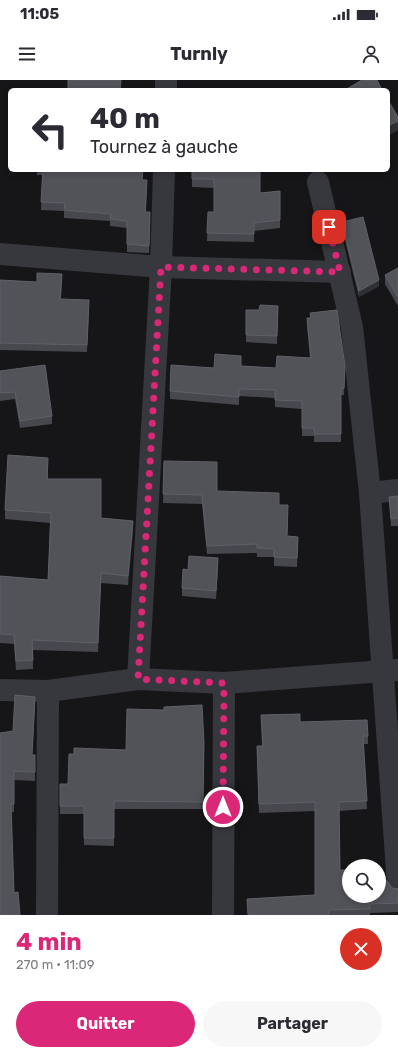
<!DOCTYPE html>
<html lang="fr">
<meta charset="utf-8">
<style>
body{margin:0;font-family:Rubik,sans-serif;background:#f7f7f7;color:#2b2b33;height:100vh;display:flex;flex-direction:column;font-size:15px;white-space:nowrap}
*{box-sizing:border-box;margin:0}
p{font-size:13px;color:#7c7c81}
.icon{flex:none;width:22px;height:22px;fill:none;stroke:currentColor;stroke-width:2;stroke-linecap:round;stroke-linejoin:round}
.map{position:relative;height:835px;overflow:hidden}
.side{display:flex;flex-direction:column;background:#fff;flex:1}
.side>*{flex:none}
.hud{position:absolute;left:8px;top:8px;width:382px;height:84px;border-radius:6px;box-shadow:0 2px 6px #0003;background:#fff;color:#2b2b33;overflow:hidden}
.buttons{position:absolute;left:342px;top:779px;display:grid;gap:8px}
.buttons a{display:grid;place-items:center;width:44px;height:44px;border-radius:50%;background:#fff;box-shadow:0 2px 6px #0003;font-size:20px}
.pin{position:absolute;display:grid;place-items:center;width:34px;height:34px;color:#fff;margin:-17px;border-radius:8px;box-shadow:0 2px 6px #0006}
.me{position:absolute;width:44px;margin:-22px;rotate:0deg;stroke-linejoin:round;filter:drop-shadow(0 0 3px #0008)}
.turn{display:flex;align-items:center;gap:14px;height:84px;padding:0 16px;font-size:18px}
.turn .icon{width:52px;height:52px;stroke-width:2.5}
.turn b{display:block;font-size:28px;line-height:34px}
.round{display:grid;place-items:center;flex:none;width:42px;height:42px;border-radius:21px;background:#f7f7f7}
.summary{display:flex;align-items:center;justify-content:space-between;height:68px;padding:0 16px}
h1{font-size:24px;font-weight:700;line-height:30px;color:#db2777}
.button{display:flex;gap:8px;margin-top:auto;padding:8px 16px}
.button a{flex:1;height:46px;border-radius:24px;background:#db2777;color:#fff;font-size:16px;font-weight:700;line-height:46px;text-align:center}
.button a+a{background:#f7f7f7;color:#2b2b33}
.status{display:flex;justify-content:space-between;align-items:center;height:28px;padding:0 20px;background:#fff;direction:ltr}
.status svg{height:11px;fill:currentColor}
header{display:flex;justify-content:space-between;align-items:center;height:52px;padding:0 16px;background:#fff;font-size:18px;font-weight:700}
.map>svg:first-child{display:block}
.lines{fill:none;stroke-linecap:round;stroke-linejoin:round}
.minor{stroke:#37383d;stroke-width:22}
.wall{fill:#47484d}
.shaded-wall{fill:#2f3033}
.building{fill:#525359;stroke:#5f6168}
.route{stroke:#db2777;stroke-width:7;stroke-dasharray:0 12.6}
</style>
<div class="status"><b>11:05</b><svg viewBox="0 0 49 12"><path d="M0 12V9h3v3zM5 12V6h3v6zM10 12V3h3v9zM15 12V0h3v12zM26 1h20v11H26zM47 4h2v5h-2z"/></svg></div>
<header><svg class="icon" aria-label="menu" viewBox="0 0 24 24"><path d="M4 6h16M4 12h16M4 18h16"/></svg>Turnly<svg class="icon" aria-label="person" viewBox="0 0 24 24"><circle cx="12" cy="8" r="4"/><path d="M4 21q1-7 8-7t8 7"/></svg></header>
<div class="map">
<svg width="398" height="835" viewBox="0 0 398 835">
<rect width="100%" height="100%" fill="#161618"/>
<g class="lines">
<g class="minor">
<polyline points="166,10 166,0"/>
<polyline points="318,102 352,247 370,413 398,805"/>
<polyline points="0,174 161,187 340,192"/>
<polyline points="370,413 398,410"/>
<polyline points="138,599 161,187 164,90"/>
<polyline points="0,610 48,611 138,599 224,603 397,590"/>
<polyline points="47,835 48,611"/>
<polyline points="223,835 224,603"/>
</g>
</g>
<g class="wall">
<polygon points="37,90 143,90 142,100 147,108 146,132 150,132 149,173 127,172 127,148 110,146 110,141 64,138 64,131 41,130 42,95 37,95"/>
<polygon points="192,90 260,113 280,111 280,148 254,151 254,162 207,161 208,132 214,132 214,108 192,107"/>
<polygon points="342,142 379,206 359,217 342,148"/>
<polygon points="398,188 398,226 385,204 385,195"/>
<polygon points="0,200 37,202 62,202 61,219 89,228 87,272 0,270"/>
<polygon points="278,226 277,264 246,262 246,230 259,230"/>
<polygon points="310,233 345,286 344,315 341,315 341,362 314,362 314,356 302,356 302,329 275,327 275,318 239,316 239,325 170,319 170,311 214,288 241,286 276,288 310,278 307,246 307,238 310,238"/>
<polygon points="0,291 52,336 52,344 20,348 15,319 0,321"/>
<polygon points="164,381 217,411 279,425 288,434 287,456 298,457 297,487 274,486 274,477 257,477 257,473 207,474 202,424 163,423"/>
<polygon points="48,387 48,399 101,438 133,450 128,505 101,503 98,572 33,570 33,589 16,590 14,564 0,563 0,496 48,500 50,443 5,439 5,430"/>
<polygon points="398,416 398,446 391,446 389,417"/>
<polygon points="218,486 216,519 182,516 182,508 188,490"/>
<polygon points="35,625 32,675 35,675 35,701 14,700 14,732 11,732 14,813 0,835 13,651"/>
<polygon points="261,635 300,642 368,656 368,664 363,664 367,729 339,731 340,790 349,816 392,808 398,809 398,832 370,833 370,835 248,835 247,819 315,815 315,731 259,733 257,666 262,666"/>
<polygon points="204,663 203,729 114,729 114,766 84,765 84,734 60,734 60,704 68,704 74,674"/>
</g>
<g class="shaded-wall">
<polygon points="398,41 398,50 388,56 388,46"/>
<polygon points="379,200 379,206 359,217 359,211"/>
<polygon points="133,441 133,450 128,505 128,496"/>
<polygon points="218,478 218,486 216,519 216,511"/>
<polygon points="35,617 35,625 32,683 32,675"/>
</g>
<g class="building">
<polygon points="68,0 121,0 120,10 68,10"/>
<polygon points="362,0 377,0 382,10 345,10"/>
<polygon points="388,20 398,37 398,41 388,46"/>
<polygon points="43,90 143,90 142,100 147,100 145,132 150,132 149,166 127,164 127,141 110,139 111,134 64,130 65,123 41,122"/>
<polygon points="192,90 260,90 260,113 280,111 280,140 254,143 254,154 207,153 208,132 214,132 214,99 192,99"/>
<polygon points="363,137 379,200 359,211 342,142"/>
<polygon points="398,188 398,217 385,195"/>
<polygon points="37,193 62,194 60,219 89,220 87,265 0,263 0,200 37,202"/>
<polygon points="260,225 278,226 277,256 246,255 246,230 259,230"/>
<polygon points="337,230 345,286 344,308 341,308 341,354 314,354 314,348 302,348 302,321 275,320 275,310 239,309 239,317 170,311 171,285 214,288 215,274 241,276 241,286 276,288 277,276 311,278 307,238 311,238 310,233"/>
<polygon points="45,285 52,336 20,341 15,312 0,313 0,291"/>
<polygon points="8,375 48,378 47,399 101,399 101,438 133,441 128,496 101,493 98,563 32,560 33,580 16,581 14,555 0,554 0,496 48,500 51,433 5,430"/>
<polygon points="164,381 217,382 217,411 279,413 279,425 288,425 287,456 298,457 297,478 274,477 274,469 257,468 257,464 207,466 202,415 163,414"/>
<polygon points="398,416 398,438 391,439 389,417"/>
<polygon points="189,476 218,478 216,511 182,508 183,489 188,490"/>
<polygon points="15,615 35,617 32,675 35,675 35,692 14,691 14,724 11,724 14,813 18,812 20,835 0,835 0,653 13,651"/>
<polygon points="202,625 204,663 203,722 114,721 114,758 84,758 84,726 60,726 60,704 68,704 69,674 74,674 74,668 126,670 127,629 164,630 164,627"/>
<polygon points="300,634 300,642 367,640 368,656 363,656 367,721 339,722 340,790 349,790 349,816 379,816 379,801 387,801 392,808 398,809 398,823 370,824 370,829 329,830 329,835 248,835 247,819 315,815 315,722 259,724 257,666 263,666 261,635"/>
</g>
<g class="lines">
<polyline class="route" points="223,727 224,603 138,599 161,187 340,192 329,147"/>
</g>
</svg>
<div class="buttons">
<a><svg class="icon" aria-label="search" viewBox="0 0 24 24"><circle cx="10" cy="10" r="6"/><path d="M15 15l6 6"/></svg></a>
</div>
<div class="pin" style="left:329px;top:147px;background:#d93025"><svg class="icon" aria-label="arrive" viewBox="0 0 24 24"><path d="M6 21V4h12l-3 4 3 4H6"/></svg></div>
<svg class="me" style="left:223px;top:727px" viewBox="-20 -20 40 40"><circle r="17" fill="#db2777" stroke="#fff" stroke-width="3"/><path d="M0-11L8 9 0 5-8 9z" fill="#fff"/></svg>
<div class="hud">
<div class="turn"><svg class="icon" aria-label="left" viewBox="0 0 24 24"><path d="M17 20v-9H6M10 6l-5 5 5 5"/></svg><div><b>40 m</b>Tournez à gauche</div></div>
</div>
</div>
<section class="side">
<div class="summary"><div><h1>4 min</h1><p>270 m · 11:09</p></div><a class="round" style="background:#d93025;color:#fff"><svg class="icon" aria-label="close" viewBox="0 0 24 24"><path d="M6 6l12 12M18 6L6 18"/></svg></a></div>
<div class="button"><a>Quitter</a><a>Partager</a></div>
</section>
